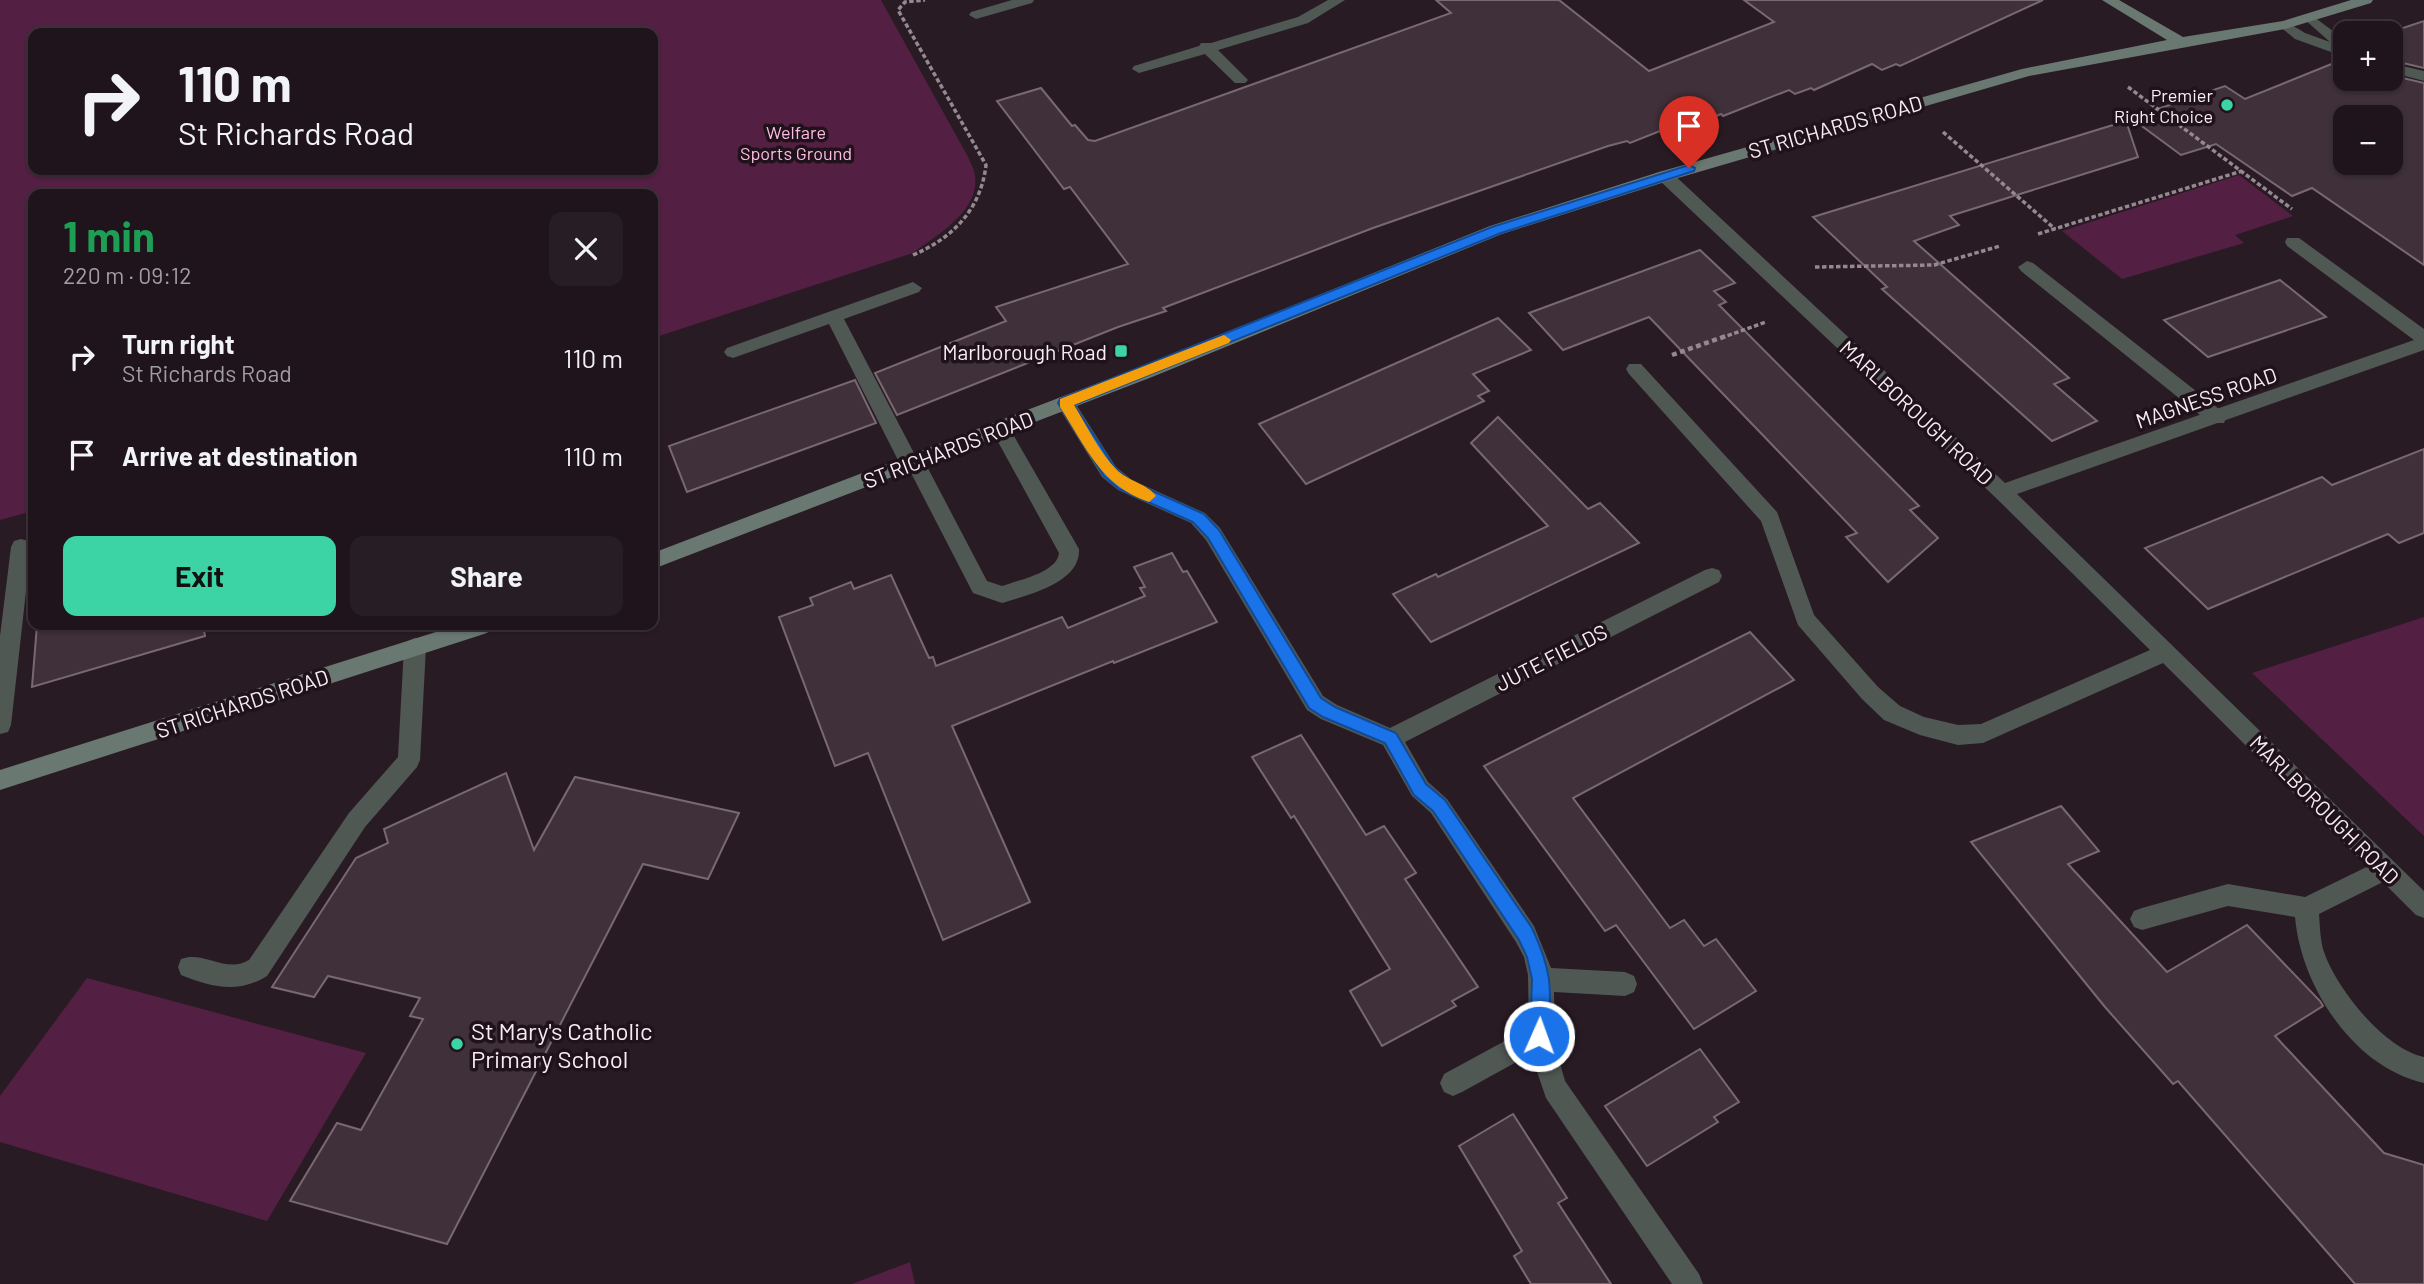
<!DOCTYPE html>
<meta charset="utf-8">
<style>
body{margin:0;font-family:Barlow,sans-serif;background:#271d24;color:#f1f3f6;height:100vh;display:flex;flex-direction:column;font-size:26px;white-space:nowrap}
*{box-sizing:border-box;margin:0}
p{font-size:23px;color:#a19ea3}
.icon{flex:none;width:38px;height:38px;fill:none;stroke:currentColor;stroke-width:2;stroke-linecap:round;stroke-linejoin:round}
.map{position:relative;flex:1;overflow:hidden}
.sheet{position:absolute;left:28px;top:189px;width:630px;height:441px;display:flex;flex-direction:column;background:#1f141b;border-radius:14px;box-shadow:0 2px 5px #0004,0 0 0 2px #3c333a}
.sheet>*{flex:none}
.banner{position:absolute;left:28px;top:28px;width:630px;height:147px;border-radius:14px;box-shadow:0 2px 5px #0004,0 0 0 2px #3c333a;background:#1f141b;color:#f1f3f6;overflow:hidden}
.controls{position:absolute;left:2333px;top:21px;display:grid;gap:14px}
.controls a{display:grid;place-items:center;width:70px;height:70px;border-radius:14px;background:#1f141b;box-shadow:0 2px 5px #0004,0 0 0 2px #3c333a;font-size:35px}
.pin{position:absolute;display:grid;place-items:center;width:60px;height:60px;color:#fff;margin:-72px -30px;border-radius:50% 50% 50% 0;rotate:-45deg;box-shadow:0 0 7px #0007}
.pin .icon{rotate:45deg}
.me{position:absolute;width:77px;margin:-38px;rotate:2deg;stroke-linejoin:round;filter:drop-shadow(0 0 5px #0008)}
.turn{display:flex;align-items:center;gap:24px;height:147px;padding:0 35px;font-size:32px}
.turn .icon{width:91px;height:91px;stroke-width:2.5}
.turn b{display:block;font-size:49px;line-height:60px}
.round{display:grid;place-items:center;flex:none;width:74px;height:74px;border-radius:14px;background:#271d24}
.headline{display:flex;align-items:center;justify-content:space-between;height:119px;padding:0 35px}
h1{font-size:42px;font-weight:700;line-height:52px;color:#1e9e55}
.action{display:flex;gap:14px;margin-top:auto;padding:14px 35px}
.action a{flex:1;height:80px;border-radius:14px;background:#3cd4a4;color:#111;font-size:28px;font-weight:700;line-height:80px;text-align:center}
.action a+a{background:#271d24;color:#f1f3f6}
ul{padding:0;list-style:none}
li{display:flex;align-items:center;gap:21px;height:98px;padding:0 35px}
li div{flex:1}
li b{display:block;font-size:26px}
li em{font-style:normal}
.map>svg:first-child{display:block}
.green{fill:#531f42;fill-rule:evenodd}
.building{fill:#403039;stroke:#796872;stroke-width:2;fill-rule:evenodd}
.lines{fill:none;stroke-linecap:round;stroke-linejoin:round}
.path-far1{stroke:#958890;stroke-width:3.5;stroke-dasharray:4.5 2.5;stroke-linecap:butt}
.path{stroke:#958890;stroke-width:4.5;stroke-dasharray:5 3.5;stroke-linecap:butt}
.lane{fill:#505854;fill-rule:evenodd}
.street{fill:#505854;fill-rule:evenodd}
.secondary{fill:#6a7872;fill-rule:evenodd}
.route{fill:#1a73e8;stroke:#114b97;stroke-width:2}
.slow{fill:#f59e0b}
.poi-dot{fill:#3cd4a4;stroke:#20121a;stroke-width:2.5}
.labels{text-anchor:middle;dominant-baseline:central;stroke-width:7;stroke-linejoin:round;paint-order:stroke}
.far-poi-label{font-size:18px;fill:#f8edf3;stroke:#20121a;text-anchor:end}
.far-park-label{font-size:18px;fill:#fdbce4;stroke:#20121a}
.street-label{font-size:21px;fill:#f8edf3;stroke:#20121a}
.poi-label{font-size:21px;fill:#f8edf3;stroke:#20121a;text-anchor:end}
.near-poi-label{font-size:24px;fill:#f8edf3;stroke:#20121a;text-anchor:start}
</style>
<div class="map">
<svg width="2424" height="1284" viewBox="0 0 2424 1284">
<rect width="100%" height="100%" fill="#291b24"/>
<g class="green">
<path d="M0,0H881L967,155C970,161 974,169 975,176C980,211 937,235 913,253L653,338V194H33V511L0,520ZM653,33V170H33V33Z"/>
<polygon points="2239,175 2293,216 2235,235 2244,243 2122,279 2062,231"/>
<polygon points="2424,617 2424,836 2252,673"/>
<polygon points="87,978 366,1053 267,1221 0,1142 0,1096"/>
<polygon points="910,1262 915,1284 852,1284"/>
</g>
<g class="building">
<polygon points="1436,0 1559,0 1649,71 1774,22 1744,0 2043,0 1900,66 1896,64 1882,70 1872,64 1814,90 1811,88 1795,94 1789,90 1723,116 1721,114 1704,121 1698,116 1630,143 1627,141 1608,146 1373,228 1163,308 1166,311 1118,327 897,415 875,373 1006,321 996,307 1128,264 1070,187 1064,189 997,101 1041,88 1072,126 1075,125 1088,140 1095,141 1451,13"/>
<polygon points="2424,21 2424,68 2390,60 2388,33"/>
<path d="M2335,56L2345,59V79H2390V75L2424,83V265L2312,188L2292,196L2216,144L2181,155L2131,118L2225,86L2245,99L2334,63ZM2345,117H2390V163H2345Z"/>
<polygon points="2126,121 2138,157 1950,216 1959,225 1914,241 2069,378 2054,384 2097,421 2052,441 1882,289 1887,287 1813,217"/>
<polygon points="1700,250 1735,283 1714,291 1726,302 1719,305 1919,506 1910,510 1938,538 1888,582 1846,537 1857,533 1649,317 1563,350 1529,313"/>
<polygon points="2280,280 2326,317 2208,357 2164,320"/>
<polygon points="1498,318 1531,350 1473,374 1489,391 1478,396 1484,401 1306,484 1259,424"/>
<polygon points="855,380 876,423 687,492 669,446"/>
<polygon points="1498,417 1588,509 1600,503 1639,543 1431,642 1393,594 1436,574 1438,577 1548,526 1471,443"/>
<polygon points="2424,449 2424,533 2399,543 2388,534 2208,609 2145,548 2322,477 2332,485"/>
<polygon points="1172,553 1183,572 1187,571 1217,622 1114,663 1113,661 952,726 1030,902 943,940 868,753 835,766 779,617 813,605 810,598 851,582 854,589 891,575 929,658 933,657 936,666 1062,617 1068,628 1145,596 1140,588 1145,587 1134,567"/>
<polygon points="37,625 203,625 205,636 32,687"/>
<polygon points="1750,632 1794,680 1573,798 1670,928 1684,920 1704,946 1716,939 1756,991 1694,1029 1616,925 1605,931 1484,766"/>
<polygon points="1301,735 1366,835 1384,826 1416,873 1405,879 1478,987 1452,1001 1456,1006 1382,1046 1350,991 1390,969 1294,816 1291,818 1252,757"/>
<polygon points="506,773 534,850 575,777 739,813 708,879 643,864 447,1244 290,1201 337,1123 361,1130 423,1019 410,1016 420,998 328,976 314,997 272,987 356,858 388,843 384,829"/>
<polygon points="2061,806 2099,851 2068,864 2167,972 2247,925 2320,1001 2323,1006 2275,1036 2384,1153 2424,1165 2424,1284 2355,1284 2178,1081 2173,1084 2105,1007 1971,842"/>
<polygon points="1700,1049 1739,1102 1714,1117 1718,1122 1647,1166 1605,1106"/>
<polygon points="1513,1114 1567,1198 1558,1203 1611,1284 1531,1284 1514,1256 1522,1251 1459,1146"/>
</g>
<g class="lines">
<g class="path-far1">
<polyline points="2128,87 2292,209"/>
<polyline points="1943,132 2055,229"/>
<polyline points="2038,234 2242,171"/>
<path d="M913,255C953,238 981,209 986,165L898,10L905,2L925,0"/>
<polyline points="1815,267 1934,265 2000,246"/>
<polyline points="1721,338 1766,322"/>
</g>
<polyline class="path" points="1672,355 1726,336"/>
<g class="lane">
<polygon points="2027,261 2033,263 2224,413 2226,418 2224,423 2210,423 2021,271 2018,267"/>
<path d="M913,282L922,288L919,292L844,319L915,455L922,457L987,581L1002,586C1018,580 1057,573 1059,553L991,429L993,424H1007L1079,549C1081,583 1028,595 1002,603L973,593L910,471L903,469L900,464L829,324L733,358L727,356L724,352L727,348Z"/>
<polygon points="21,539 28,541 31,547 11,725 8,732 0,734 0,636 11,547 14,541"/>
<path d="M415,638L422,641L426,647L420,760L417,767L365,827L267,976C238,994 211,987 181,975L178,967L181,959C204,950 226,974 249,960L349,813L398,757L404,647L408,641Z"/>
<path d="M2385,858L2393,861L2397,869L2393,877L2319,914C2320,926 2320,940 2324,952C2337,990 2385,1049 2424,1057V1083C2353,1067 2301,986 2295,917L2228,906L2142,930L2134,927L2130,919L2134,911L2142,908L2228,884L2305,897Z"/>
</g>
<g class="street">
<polygon points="1012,0 1034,0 1032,3 976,19 969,15 971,12"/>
<polygon points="1328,0 1345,0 1308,23 1218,50 1248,80 1245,83 1235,83 1205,54 1139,73 1132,69 1134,66 1199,46 1201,43 1211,43 1298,17"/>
<polygon points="2310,14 2345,40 2345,57 2295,39 2278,25 2285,21 2305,33 2330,42 2303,18"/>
<polygon points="2390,63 2424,71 2424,81 2390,72"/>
<polygon points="1665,171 1671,172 2005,483 2414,340 2287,246 2285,242 2287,238 2299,238 2424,329 2424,350 2017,494 2424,891 2424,918 2416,915 2163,663 1983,743 1958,745 1920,735 1884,720 1862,699 1798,625 1761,521 1629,374 1626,369 1629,364 1641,364 1777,512 1814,615 1878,687 1900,706 1924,717 1958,725 1981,724 2150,650 1995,497 1659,180 1657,176 1659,172"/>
<polygon points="1065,396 1072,398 1116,467 1132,480 1205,513 1220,528 1323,696 1337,705 1390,728 1705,570 1712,568 1719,570 1722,576 1719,582 1405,742 1428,782 1447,799 1534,926 1551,968 1625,972 1634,976 1637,984 1634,992 1625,996 1554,992 1555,1046 1565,1081 1699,1274 1703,1284 1672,1284 1546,1098 1531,1054 1462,1092 1453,1096 1444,1092 1440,1083 1444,1074 1529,1028 1528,975 1524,957 1516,942 1431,813 1412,796 1383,745 1321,719 1307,710 1206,540 1191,523 1118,490 1102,477 1056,403 1058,398"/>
</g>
<g class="secondary">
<polygon points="2102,0 2119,0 2183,37 2283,21 2351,0 2373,0 2371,3 2285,29 2029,76 1671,180 1502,234 1152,377 653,569 653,553 1140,367 1490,226 1659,172 2022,69 2167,40"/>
<polygon points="458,625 494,625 491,631 484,634 0,790 0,770"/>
</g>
</g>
<path class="route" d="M1689,165L1695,168L1694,171L1501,233L1074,405L1115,468L1130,481L1204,514L1219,530L1321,698L1335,707L1396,733L1426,784L1445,800L1532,928C1553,973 1551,988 1549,1036L1546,1043L1539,1045L1533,1043L1530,1036L1532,979L1527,957L1519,940L1433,811L1414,795L1385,743L1323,717L1309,708L1208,538L1193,522L1119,489L1104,476L1058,403L1060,399L1492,227Z"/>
<path class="slow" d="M1224,335L1231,340L1229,343L1074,405C1087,426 1099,452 1116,469C1127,481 1148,484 1156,496L1149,502C1101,486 1086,447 1060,407V399Z"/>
<g class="poi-dot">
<circle cx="2227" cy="105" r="7"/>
<rect x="1114" y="344" width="14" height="14" rx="3.5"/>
<circle cx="457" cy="1044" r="7"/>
</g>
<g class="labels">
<g class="far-poi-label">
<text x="2213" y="95">Premier<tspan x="2213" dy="21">Right Choice</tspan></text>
</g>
<g class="far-park-label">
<text x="796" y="132">Welfare<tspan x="796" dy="21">Sports Ground</tspan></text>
</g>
<g class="street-label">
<text transform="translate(1835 126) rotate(-16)">ST RICHARDS ROAD</text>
<text transform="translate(2206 397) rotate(-19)">MAGNESS ROAD</text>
<text transform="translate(1917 412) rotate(43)">MARLBOROUGH ROAD</text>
<text transform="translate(948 449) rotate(-21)">ST RICHARDS ROAD</text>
<text transform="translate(1551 657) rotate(-27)">JUTE FIELDS</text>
<text transform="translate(242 703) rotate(-18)">ST RICHARDS ROAD</text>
<text transform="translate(2325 809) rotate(45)">MARLBOROUGH ROAD</text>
</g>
<g class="poi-label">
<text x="1107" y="351">Marlborough Road</text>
</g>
<g class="near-poi-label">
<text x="471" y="1030">St Mary's Catholic<tspan x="471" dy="28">Primary School</tspan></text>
</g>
</g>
</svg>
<div class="controls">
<a>+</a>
<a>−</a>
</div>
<div class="pin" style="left:1689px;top:168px;background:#d93025"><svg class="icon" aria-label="arrive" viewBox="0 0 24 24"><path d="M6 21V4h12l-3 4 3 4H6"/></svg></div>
<svg class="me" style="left:1539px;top:1036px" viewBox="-20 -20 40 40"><circle r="17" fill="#1a73e8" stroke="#fff" stroke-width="3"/><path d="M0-11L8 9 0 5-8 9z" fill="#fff"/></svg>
<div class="banner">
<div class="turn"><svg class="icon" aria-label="right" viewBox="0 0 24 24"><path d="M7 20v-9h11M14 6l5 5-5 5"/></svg><div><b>110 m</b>St Richards Road</div></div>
</div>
<section class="sheet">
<div class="headline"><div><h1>1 min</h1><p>220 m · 09:12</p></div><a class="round"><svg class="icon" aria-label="close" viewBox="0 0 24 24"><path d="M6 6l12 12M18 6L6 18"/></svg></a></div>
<ul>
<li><svg class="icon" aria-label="right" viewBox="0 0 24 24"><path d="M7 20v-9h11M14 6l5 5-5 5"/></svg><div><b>Turn right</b><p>St Richards Road</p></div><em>110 m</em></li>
<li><svg class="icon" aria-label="arrive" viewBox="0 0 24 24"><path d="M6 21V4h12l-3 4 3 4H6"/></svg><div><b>Arrive at destination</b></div><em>110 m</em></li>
</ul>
<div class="action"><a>Exit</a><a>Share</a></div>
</section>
</div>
